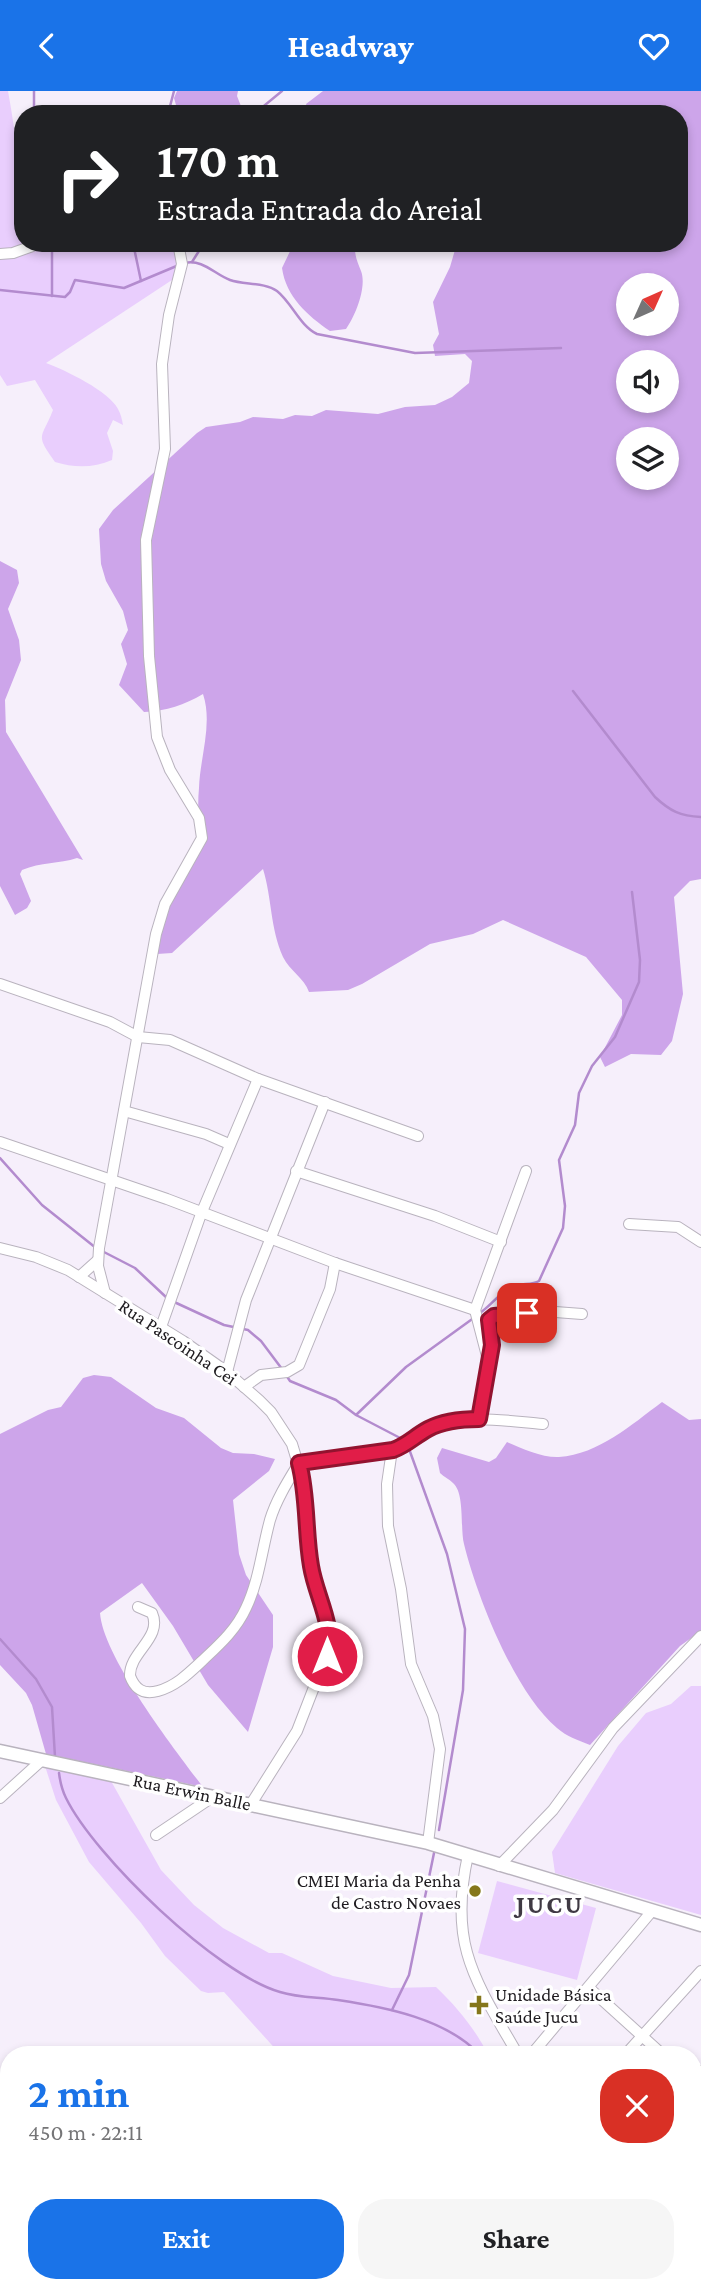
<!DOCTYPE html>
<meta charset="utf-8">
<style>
body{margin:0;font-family:"Crimson Pro",serif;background:#f6f6f6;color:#202124;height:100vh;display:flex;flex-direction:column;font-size:26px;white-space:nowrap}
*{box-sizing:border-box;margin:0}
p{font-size:23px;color:#757577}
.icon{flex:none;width:38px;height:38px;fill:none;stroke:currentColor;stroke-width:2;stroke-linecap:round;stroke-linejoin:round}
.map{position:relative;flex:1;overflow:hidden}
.sheet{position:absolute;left:0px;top:1955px;width:702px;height:247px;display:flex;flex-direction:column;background:#fff;border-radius:28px 28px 0 0;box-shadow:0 4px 10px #0003}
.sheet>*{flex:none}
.guide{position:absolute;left:14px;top:14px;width:674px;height:147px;border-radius:28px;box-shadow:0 4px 10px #0003;background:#202124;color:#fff;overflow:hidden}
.needle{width:46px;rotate:45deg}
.fabs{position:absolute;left:616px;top:182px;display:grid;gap:14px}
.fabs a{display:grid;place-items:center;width:63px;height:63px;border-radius:50%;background:#fff;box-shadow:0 4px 10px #0003;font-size:35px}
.pin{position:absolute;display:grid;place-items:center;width:60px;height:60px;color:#fff;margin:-30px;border-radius:14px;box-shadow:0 4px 10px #0006}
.me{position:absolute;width:77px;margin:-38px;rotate:0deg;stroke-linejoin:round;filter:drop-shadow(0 0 5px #0008)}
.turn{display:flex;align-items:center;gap:24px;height:147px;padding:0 28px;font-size:32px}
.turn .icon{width:91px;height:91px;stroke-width:2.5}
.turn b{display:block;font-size:49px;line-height:60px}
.round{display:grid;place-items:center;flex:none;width:74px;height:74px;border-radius:28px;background:#f6f6f6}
.head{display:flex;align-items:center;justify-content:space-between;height:119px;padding:0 28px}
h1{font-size:42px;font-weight:700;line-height:52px;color:#1a73e8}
.action{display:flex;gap:14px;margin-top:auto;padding:14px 28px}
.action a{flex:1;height:80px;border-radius:28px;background:#1a73e8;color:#fff;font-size:28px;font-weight:700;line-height:80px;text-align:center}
.action a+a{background:#f6f6f6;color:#202124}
header{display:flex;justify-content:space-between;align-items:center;height:91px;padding:0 28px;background:#1a73e8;color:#fff;font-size:32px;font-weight:700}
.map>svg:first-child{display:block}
.green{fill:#e9cefd}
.forest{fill:#cda5ea;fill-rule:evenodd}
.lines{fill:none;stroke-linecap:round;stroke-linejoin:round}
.stream{stroke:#b38bce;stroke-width:2.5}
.minor-casing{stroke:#b9b3be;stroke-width:12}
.tertiary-casing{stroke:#b9b3be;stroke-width:15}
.motorway-casing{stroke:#b9b3be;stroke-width:20}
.minor{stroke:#fff;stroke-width:10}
.tertiary{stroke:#fff;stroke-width:12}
.motorway{stroke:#fff;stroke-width:18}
.route-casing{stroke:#92132f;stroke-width:18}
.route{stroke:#e11d48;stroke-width:12}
.poi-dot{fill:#85771b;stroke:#fff;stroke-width:2.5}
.labels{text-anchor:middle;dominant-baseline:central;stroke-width:7;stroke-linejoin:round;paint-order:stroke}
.street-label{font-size:19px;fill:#1e1b1f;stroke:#fff}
.poi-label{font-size:19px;fill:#1e1b1f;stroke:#fff;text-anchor:end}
.district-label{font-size:26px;font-weight:bold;letter-spacing:2px;fill:#3f3943;stroke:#fff}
</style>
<header><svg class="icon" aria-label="back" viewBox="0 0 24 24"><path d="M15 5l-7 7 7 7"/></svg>Headway<svg class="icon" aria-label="heart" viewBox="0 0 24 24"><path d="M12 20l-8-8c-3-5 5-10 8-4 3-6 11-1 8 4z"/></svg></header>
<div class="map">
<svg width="701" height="2201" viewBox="0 0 701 2201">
<rect width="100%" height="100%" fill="#f6effb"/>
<g class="green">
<path d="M0,0H8C17,50 23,102 23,152H172L178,167L175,187L46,272C65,279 109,300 118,318C121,323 122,329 123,334L113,329L107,342L113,360L112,369C94,377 74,377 55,371C34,342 42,348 53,319L35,289L7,295L0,284Z"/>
<polygon points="691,1595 701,1595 701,1824 555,1782 552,1761 618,1655 646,1622 671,1613"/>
<path d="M45,1675L111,1690L161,1779L194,1814L223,1837L269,1862H282L333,1885L391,1897L436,1896C458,1917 474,1937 488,1963H280L224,1901L208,1902L201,1900L165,1865L141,1832L89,1771L56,1709Z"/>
<polygon points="497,1790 596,1817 577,1889 478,1862"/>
<polygon points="701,2061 701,2201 579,2201 586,2193 693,2193 693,2071"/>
<polygon points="280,2193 340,2193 332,2201 275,2201"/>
</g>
<g class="forest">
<polygon points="177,0 238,0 237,5 244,23 191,23 176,14 174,7"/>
<path d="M323,0H701V788L690,790L674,806L683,903L672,950L661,964L631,963L605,976L600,966L622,924V909L586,866L503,829L473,843L430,853L362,893L348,899L309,901C304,887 290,880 283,866C270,837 272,807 263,778L172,862L157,863L150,855L197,752C200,733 197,716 199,697C200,666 213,633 203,603C184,614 167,620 144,621L119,594L127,573L121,553L128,539L123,520L106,490L101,473L99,438L113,419L197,342L206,336L240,331L253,326L283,328L295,324L312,325L326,319L378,323L405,316L435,314L452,306L469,292L472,270L465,263L435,265L433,254L439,243L433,211L450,176L457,152H679V23H309L306,13ZM628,194H667V233H628ZM628,271H667V310H628ZM628,348H667V387H628Z"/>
<path d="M294,152H355C354,163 357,170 361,180C367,195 356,224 346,238L330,240C308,225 286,206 282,177Z"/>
<path d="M0,470L17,479L19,492L8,518L19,549L21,569L5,609L6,641L83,769L77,767C59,773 41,771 22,779L20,783L31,810L27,817L15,824L0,795Z"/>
<path d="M94,1284L111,1286L156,1317L184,1327L221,1357L233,1362L254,1363L275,1368L269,1380L233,1409L239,1463L246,1484L273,1524V1556L248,1641L208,1594L173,1535L142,1492L100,1522C103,1566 175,1659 203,1696L46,1663L32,1614L26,1602L0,1574V1343L48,1319L61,1316L83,1287Z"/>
<path d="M662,1311L689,1329L701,1328V1540L680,1555L590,1654C578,1649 567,1646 557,1637C515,1602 477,1506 464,1453C460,1438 465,1402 453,1392C449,1388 444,1386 440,1382L437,1367L442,1357L489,1371L496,1367L507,1351C521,1357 543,1367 559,1366C599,1363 631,1334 662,1311Z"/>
</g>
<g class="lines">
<g class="stream">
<polyline points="34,23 34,0"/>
<polyline points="168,23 174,0"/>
<polyline points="254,23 282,0"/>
<polyline points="52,152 52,205"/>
<polyline points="133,152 141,190"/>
<polyline points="192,171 204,152"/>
<path d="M185,172C203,168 214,183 230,189C244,194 264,191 277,200C292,212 300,235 317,243L415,262L561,257"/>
<polyline points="0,199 65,206 70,201 75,189 124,197 179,174"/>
<path d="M573,600L655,706C670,720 680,725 701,726"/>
<polyline points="0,1067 42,1114 96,1157"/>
<polyline points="102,1160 135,1177 167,1207"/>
<polyline points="172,1210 224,1234 248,1239 261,1250 282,1278"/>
<path d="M480,1222C493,1213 501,1199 517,1194C525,1192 532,1194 539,1190L563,1137L565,1115L559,1069L575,1034L579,1002L592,975L615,946L639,891L640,869L632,801"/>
<polyline points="286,1284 290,1290 336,1309 356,1324 404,1349"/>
<polyline points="356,1324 406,1276 475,1226"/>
<polyline points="408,1355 447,1463 465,1538 463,1599 439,1739"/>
<polyline points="0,1548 36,1588 52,1616 55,1666"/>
<path d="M59,1682C60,1690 62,1699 66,1707C95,1766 217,1883 280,1901C299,1907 319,1906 338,1909C385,1916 447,1928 480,1964"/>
<polyline points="392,1919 409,1884 434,1762"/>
<polyline points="289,2201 297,2193"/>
</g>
<defs>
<g id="minor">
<polyline points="0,163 13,162 41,152"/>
<polyline points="0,893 110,931 138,946 170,949 258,988 418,1045"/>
<polyline points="124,1020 206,1043 229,1053"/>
<polyline points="0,1051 167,1108 335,1172 475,1219 526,1080"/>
<polyline points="296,1080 435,1125 501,1151"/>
<polyline points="629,1133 678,1136 701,1151"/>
<polyline points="0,1157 36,1166 68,1179 183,1250 227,1281 259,1309 271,1321 292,1353 304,1393 311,1476 327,1529 330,1555 297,1640 251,1713"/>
<polyline points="79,1186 98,1169"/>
<polyline points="105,1202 98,1175 99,1157 156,843 165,813 202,747 199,727 170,679 157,646 149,565 146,449 165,358 162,273 169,224 182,173 178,152"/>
<polyline points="475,1219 488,1269"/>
<polyline points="161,1236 201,1123 258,988"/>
<polyline points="227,1281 246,1209 325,1011"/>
<polyline points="244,1296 261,1284 287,1281 299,1274 330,1198 335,1172"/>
<polyline points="479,1328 491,1263 487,1232 490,1227 542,1220 582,1223"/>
<polyline points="392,1359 387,1393 388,1435 401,1498 411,1573 433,1625 440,1658 428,1752"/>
<path d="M138,1516L152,1522C163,1547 129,1561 130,1585C135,1598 143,1604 158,1600C176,1595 188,1583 202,1570C219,1554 236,1539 246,1517C259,1490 262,1458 270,1429C276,1409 288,1390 299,1372L392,1359C409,1353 419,1340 435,1335C469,1323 507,1330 543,1333"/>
<polyline points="0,1707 42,1669"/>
<polyline points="156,1744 214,1705"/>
<path d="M468,1764C448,1854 475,1889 518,1964"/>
<polyline points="499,1775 553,1719 613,1637 701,1545"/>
<polyline points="589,1897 663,1964"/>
<polyline points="531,1964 652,1820"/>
<polyline points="625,1964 701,1880"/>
<polyline points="693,1989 701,1980"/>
<polyline points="515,2201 525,2193"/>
</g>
<polyline id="tertiary" points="0,1660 428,1752 701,1834"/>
<g id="motorway">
<polyline points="693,2037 701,2028"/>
<polyline points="693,2062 701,2053"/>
<polyline points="693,2082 701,2071"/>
<polyline points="546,2201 554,2193"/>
<polyline points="567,2201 575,2193"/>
<polyline points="591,2201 597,2193"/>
</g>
</defs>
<use href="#minor" class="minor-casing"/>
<use href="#tertiary" class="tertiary-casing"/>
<use href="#motorway" class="motorway-casing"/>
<use href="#minor" class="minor"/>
<use href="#tertiary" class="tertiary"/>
<use href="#motorway" class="motorway"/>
</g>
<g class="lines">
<defs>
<path id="route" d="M327,1565C335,1534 316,1506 311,1475C305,1441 308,1406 299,1372L393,1359C407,1354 415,1345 428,1338C443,1330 462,1328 479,1328L492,1254L489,1229L494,1225L527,1222"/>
</defs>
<use href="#route" class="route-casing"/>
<use href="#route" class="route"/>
</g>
<g class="poi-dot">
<circle cx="475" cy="1800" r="7"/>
<path d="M475.5 1903.5h7v7h7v7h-7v7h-7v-7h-7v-7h7z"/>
</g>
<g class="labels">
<g class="street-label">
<text transform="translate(178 1251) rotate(34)">Rua Pascoinha Cei</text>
<text transform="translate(192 1701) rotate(12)">Rua Erwin Balle</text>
</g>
<g class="poi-label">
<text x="461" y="1789">CMEI Maria da Penha<tspan x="461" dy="22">de Castro Novaes</tspan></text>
<text x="495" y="1903" text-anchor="start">Unidade Básica<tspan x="495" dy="22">Saúde Jucu</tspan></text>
</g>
<g class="district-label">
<text x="550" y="1813">JUCU</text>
</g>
</g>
</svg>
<div class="fabs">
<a><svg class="needle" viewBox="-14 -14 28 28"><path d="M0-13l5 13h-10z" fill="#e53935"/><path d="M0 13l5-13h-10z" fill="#757577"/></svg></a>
<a><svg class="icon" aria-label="sound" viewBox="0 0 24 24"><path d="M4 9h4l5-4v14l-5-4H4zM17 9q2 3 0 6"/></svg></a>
<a><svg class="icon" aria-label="layers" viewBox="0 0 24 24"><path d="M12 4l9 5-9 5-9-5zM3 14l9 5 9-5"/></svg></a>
</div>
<div class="pin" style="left:527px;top:1222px;background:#d93025"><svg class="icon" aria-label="arrive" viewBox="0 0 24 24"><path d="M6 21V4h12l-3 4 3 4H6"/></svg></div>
<svg class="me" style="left:327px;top:1565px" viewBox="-20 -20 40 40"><circle r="17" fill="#e11d48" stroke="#fff" stroke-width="3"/><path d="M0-11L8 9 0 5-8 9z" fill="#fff"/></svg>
<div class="guide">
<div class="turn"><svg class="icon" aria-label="right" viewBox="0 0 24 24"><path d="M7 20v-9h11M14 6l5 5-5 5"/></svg><div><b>170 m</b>Estrada Entrada do Areial</div></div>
</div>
<section class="sheet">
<div class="head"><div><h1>2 min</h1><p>450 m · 22:11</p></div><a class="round" style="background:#d93025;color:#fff"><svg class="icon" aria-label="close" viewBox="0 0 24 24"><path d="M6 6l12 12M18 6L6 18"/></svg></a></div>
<div class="action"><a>Exit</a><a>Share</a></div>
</section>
</div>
